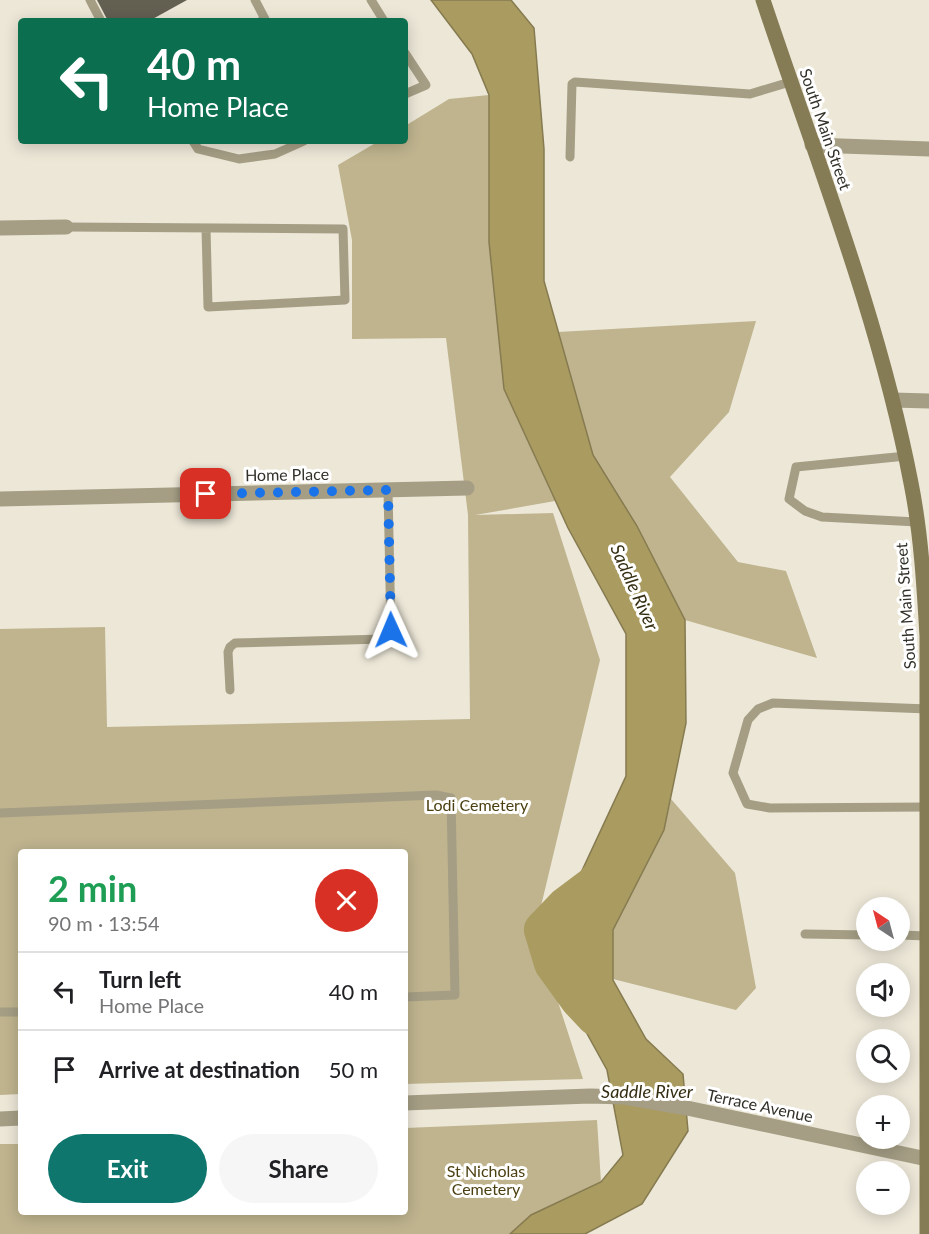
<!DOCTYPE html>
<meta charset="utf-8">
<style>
body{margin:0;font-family:Lato,sans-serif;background:#f6f6f6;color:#202124;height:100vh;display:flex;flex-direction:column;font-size:22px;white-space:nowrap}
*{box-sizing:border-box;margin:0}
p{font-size:20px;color:#757577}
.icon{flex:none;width:33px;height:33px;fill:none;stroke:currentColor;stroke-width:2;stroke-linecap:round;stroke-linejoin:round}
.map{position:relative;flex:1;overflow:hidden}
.details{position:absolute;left:18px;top:849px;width:390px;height:366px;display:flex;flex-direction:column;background:#fff;border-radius:6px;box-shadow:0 3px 15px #0003}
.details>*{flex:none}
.banner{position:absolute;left:18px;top:18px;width:390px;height:126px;border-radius:6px;box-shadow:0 3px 15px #0003;background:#0b6e4f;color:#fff;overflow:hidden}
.needle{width:39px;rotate:324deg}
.controls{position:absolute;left:856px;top:897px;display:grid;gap:12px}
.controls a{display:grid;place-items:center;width:54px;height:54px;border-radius:50%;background:#fff;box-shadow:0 3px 15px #0003;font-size:30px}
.pin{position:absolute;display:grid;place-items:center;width:51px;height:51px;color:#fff;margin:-26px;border-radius:12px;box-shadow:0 3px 9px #0006}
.me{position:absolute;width:66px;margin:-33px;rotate:359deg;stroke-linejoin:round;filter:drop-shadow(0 0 4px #0008)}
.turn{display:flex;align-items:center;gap:21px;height:126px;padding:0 30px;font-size:27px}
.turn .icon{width:78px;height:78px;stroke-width:2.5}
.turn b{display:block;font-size:42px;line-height:51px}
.round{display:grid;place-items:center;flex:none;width:63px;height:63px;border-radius:32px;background:#f6f6f6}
.headline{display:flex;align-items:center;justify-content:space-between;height:102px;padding:0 30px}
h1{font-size:36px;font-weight:700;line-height:45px;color:#1e9e55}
.action{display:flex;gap:12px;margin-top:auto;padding:12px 30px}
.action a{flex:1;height:69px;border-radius:36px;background:#0f766e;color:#fff;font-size:24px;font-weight:700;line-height:69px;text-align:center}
.action a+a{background:#f6f6f6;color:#202124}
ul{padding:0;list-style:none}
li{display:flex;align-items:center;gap:18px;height:78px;padding:0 30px;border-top:2px solid #e0e0e0}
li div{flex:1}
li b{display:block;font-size:22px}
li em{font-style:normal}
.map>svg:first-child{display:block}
.green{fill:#bfb48e}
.water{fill:#aa9b60;stroke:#867b50;stroke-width:1.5}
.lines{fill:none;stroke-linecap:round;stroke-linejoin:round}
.river{stroke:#aa9b60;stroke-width:40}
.building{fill:#635f51}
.lane{stroke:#a59e85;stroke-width:9}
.street{stroke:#a59e85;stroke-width:15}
.secondary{stroke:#857b55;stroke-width:15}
.route{stroke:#1a73e8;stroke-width:10;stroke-dasharray:0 18}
.labels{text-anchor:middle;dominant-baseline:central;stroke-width:6;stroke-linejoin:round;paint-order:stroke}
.street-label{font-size:16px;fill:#313029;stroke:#fff}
.park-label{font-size:16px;fill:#4c4011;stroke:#fff}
.water-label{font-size:18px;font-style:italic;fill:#342d11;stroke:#fff}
</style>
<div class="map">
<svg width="929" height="1234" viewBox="0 0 929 1234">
<rect width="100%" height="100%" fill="#ece7d7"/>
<g class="green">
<polygon points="489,95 489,242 504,389 555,501 475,515 553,513 600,660 535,931 583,1079 405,1084 405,852 21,852 21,1094 0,1095 0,629 105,627 107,727 470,719 468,515 446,338 352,339 352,240 338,165 379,141 405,141 405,126 449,99"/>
<polygon points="756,321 729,412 670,477 738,562 786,571 817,658 685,620 637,526 593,455 558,332"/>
<polygon points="671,799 735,873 756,988 736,1010 613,979 613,930 664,830"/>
<polygon points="597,1120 601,1182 531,1215 510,1234 0,1234 0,1144 21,1144 21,1212 405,1212 405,1128"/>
</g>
<polygon class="water" points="431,0 511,0 534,28 544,149 544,281 593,455 637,526 685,620 686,723 664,830 613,930 613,980 646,1039 683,1074 688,1131 642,1204 585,1234 510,1234 531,1215 601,1182 623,1155 607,1070 580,1021 558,966 559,920 626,776 626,634 568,528 504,389 489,242 489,95 472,54"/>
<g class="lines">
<polyline class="river" points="596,1016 580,999 554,963 544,930 566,907 594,886 607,871"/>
</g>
<polygon class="building" points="97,0 187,0 149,21 108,21"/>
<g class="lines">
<g class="lane">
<polyline points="90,0 101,21"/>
<polyline points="255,0 265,19 261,21"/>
<polyline points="371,0 384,21"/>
<polyline points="405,53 426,85 405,94"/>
<polyline points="193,141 198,149 239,159 275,154 304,141"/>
<polyline points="570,157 572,84 575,82 750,94 790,82"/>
<polyline points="66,227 343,229 345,300 208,307 206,228"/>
<polyline points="906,456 796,467 789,499 805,511 822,517 917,522"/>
<polyline points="230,690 228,652 230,647 235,643 384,639 391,631 388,490"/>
<polyline points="927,807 770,808 747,804 733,773 748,720 758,709 773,703 928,709"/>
<polyline points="0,813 436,795 451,798 455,995 405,997"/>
<polyline points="805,934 867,935"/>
<polyline points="900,935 927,936"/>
<polyline points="0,1012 21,1012"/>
</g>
<g class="street">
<polyline points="812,145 929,149"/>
<polyline points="0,228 66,227"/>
<polyline points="893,400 929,401"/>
<polyline points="0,499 467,488"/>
<polyline points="405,1103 590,1096 624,1097 687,1108 927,1159"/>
<polyline points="0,1119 21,1118"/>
</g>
<path class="secondary" d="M763,0C816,159 879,317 911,483C921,533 924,585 927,636V1234"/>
</g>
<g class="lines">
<polyline class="route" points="206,494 388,490 391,630"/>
</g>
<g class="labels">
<g class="street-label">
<text transform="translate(826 129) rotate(71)">South Main Street</text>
<text transform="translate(287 474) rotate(-1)">Home Place</text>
<text transform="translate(905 606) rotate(-94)">South Main Street</text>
<text transform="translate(760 1105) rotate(12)">Terrace Avenue</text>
</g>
<g class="park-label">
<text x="477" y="804">Lodi Cemetery</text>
<text x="486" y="1170">St Nicholas<tspan x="486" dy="18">Cemetery</tspan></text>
</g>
<g class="water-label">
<text transform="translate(635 587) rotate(66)">Saddle River</text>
<text x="647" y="1091">Saddle River</text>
</g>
</g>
</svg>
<div class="controls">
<a><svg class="needle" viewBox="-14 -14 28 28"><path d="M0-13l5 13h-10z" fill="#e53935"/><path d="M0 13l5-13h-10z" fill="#757577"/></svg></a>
<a><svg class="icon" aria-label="sound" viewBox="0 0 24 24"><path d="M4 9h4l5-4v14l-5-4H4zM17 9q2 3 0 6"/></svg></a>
<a><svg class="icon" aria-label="search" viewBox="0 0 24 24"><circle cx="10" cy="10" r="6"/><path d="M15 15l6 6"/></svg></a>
<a>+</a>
<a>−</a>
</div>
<div class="pin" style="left:206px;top:494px;background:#d93025"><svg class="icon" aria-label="arrive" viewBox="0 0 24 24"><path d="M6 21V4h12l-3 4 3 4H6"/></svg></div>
<svg class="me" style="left:391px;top:630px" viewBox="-20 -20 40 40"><path d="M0-17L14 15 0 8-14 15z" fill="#1a73e8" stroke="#fff" stroke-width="4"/></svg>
<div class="banner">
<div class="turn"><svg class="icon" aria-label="left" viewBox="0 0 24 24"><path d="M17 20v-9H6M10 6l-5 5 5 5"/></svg><div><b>40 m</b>Home Place</div></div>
</div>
<section class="details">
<div class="headline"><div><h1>2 min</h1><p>90 m · 13:54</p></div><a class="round" style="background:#d93025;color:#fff"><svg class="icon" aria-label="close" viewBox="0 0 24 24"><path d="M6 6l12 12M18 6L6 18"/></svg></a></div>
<ul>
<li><svg class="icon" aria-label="left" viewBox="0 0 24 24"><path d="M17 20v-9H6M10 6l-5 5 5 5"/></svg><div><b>Turn left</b><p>Home Place</p></div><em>40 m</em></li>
<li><svg class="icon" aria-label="arrive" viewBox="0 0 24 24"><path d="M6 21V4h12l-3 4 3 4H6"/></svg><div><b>Arrive at destination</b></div><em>50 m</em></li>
</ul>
<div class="action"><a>Exit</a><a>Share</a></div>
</section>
</div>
